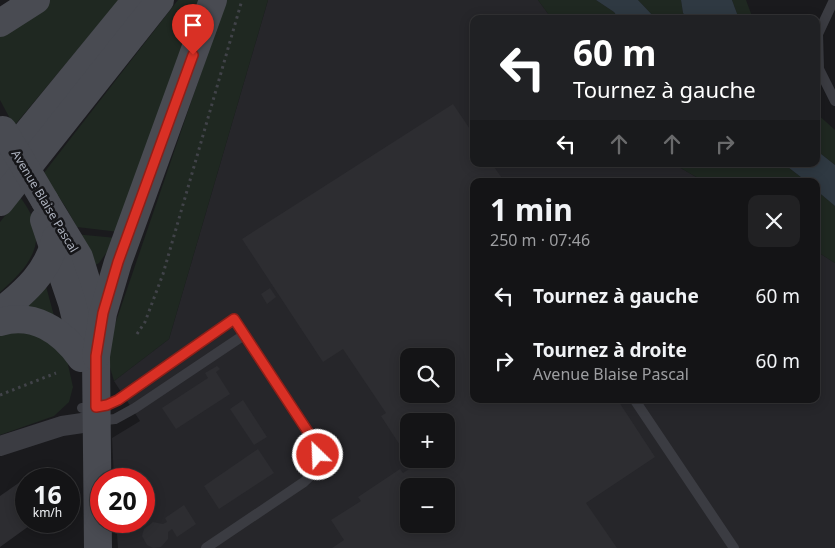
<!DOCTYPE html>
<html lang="fr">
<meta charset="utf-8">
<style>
body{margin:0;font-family:"Noto Sans",sans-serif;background:#212123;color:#f1f3f6;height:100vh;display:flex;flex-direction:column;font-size:19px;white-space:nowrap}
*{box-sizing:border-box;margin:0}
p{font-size:16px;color:#9d9ea1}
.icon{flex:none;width:28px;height:28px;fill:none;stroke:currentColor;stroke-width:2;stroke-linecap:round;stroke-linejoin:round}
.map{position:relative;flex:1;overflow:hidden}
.sheet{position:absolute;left:470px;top:178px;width:350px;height:225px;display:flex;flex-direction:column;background:#141416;border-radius:10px;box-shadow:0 2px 12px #0003,0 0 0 1px #333335}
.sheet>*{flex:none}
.guide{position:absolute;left:470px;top:15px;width:350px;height:152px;border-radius:10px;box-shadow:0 2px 12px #0003,0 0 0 1px #333335;background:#202124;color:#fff;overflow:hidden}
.tools{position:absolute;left:400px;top:348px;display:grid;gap:10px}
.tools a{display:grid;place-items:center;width:55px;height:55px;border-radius:10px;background:#141416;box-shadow:0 2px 12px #0003,0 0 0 1px #333335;font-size:25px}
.speed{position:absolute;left:15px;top:468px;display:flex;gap:10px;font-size:25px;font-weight:700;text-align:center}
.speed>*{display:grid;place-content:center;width:65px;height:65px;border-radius:50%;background:#141416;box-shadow:0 2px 12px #0003,0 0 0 1px #333335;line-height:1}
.speed small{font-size:12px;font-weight:400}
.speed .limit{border:8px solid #d22;background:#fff;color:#111}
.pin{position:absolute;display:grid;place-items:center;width:42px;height:42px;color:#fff;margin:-51px -21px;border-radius:50% 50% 50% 0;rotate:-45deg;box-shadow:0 0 5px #0007}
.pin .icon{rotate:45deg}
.me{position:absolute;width:55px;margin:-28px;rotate:336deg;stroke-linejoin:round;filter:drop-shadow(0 0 4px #0008)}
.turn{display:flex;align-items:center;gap:18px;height:105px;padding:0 20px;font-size:22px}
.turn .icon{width:65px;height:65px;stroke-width:2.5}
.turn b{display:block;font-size:35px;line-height:42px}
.lanes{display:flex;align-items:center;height:48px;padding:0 20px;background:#0003;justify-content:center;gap:25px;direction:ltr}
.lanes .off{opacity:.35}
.round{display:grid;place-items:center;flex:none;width:52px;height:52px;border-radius:10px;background:#212123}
.overview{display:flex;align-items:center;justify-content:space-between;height:85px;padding:0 20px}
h1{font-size:30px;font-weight:700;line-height:38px}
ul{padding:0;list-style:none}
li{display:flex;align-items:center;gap:15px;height:65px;padding:0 20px}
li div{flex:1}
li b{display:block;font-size:19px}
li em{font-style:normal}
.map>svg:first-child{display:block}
.built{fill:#26262a;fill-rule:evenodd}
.green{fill:#1f2821}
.water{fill:#2f3942}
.building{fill:#2d2d31;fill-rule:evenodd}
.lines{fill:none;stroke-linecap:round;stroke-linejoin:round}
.path{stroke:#414349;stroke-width:3;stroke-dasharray:2.5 4;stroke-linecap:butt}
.lane{stroke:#3b3c42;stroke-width:10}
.street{stroke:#3b3c42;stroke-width:20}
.secondary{stroke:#494b52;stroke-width:28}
.secondary-bridge{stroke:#494b52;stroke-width:28}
.route-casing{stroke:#8d1f18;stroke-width:12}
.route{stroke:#d93025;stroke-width:9}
.labels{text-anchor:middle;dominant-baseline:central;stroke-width:5;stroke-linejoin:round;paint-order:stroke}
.street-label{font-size:12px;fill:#acb1bd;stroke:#151518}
</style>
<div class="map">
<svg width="835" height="548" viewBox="0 0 835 548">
<rect width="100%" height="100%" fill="#1a1a1d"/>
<path class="built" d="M268,0H538L552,19H474V164H674L703,181H474V399H816V251L835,263V548H118L116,521H144V479H114L112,438L140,421L114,381L169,339ZM409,356H446V394H409ZM409,421H446V459H409ZM409,486H446V524H409Z"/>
<g class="green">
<polygon points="50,0 119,0 14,126 0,100 0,37 8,27"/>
<polygon points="178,0 205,0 119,232 77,227 65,206 43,174"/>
<polygon points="226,0 268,0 169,339 114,381 109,364 112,333"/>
<polygon points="538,0 596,0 614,12 619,19 552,19"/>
<polygon points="638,0 681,0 683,13 688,19 656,19"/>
<polygon points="732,0 746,0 753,19 739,19"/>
<polygon points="816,113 835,130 835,165 816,150"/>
<polygon points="674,164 784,164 806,181 703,181"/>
<polygon points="816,190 835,206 835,263 816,251"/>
<path d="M20,197C51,237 34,263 0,292V222Z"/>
<polygon points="74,234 117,238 99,263 94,266"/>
<polygon points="44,279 56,323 16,310"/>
<polygon points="19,328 52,343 67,360 73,387 69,402 54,416 0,435 0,329"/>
</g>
<g class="water">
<polygon points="596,0 638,0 656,19 619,19 614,12"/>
<polygon points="681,0 732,0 739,19 688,19 683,13"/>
<polygon points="816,150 835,165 835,206 816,190 816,181 806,181 784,164 816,164"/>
</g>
<g class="building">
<path d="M453,104L474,135V164H492L504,181H474V399H617L655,457L586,503L617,548H332L344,540L331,520L361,501L358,497L400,469L403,473L418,463L415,459H446V421H409V451L405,453L381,416L386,413L343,349L323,362L242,239ZM409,356H446V394H409ZM409,486H446V524H409Z"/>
<polygon points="270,288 276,297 267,304 261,294"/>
<polygon points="217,366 220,369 216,372 230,394 176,429 162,408 208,378 205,373"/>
<polygon points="243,400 267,437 254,445 230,409"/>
<polygon points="258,449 274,473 219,509 204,486"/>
<polygon points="20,482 26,491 26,521 36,521 0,547 0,496"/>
<polygon points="184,505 196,524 177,537 172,529 168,532 168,539 161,547 153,548 147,545 142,536 144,529 153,522 163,524 167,522 165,518"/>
</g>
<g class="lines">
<g class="path">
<polyline points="137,334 145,322 163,274 242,0"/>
<polyline points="0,395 56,373"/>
</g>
<g class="lane">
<polyline points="834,0 818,34 819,69 835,101"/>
<polyline points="634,399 734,548"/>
<path d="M82,408L102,406L118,400L234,319L314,441C320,458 318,470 304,482L206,548"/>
<polyline points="97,421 115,419 135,408 244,335"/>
</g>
<polyline class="street" points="0,446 62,426 96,421"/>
<g class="secondary">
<polyline points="0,23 36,0"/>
<polyline points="0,166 136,0"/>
<polyline points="45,201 79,257 87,283 90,301 96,356 98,548"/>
<polyline points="0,202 160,0"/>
<polyline points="44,220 72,303 79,332"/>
<path d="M0,312C26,291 48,272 56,238"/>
<path d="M0,322C34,312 62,331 81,358"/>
<polyline points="96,356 103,313 118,262 213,0"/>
</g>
<polyline class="secondary-bridge" points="3,130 45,201"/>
</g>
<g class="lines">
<defs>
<polyline id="route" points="193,55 118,262 103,313 96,356 96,407 107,405 118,400 234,319 314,441 318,455"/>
</defs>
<use href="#route" class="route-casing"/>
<use href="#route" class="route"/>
</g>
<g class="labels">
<g class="street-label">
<text transform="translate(45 201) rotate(59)">Avenue Blaise Pascal</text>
</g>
</g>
</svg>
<div class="tools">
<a><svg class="icon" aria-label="search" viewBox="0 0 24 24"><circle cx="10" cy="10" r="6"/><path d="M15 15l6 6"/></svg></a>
<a>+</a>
<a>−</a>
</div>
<div class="speed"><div>16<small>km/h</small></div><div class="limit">20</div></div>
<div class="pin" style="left:193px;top:55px;background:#d93025"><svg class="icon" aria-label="arrive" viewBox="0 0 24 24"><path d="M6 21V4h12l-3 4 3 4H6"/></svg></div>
<svg class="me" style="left:318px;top:455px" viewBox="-20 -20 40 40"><circle r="17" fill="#d93025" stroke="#fff" stroke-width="3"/><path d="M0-11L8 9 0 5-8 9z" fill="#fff"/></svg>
<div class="guide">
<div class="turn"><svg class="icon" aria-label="left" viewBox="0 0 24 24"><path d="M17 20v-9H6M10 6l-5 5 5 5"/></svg><div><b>60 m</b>Tournez à gauche</div></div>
<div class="lanes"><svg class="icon" aria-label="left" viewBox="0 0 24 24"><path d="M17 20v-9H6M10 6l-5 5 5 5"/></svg><svg class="icon off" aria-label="ahead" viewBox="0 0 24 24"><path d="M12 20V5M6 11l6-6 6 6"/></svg><svg class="icon off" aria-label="ahead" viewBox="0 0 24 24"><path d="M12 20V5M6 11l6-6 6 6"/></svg><svg class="icon off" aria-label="right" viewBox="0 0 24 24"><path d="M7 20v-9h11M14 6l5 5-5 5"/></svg></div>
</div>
<section class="sheet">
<div class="overview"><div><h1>1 min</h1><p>250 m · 07:46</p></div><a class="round"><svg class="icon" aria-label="close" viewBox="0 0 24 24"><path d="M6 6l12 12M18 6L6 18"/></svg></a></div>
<ul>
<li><svg class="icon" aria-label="left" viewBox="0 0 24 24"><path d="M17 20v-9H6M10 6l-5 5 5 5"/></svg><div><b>Tournez à gauche</b></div><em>60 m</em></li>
<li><svg class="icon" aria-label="right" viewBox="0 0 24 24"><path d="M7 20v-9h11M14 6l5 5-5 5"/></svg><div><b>Tournez à droite</b><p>Avenue Blaise Pascal</p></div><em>60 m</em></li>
</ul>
</section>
</div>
